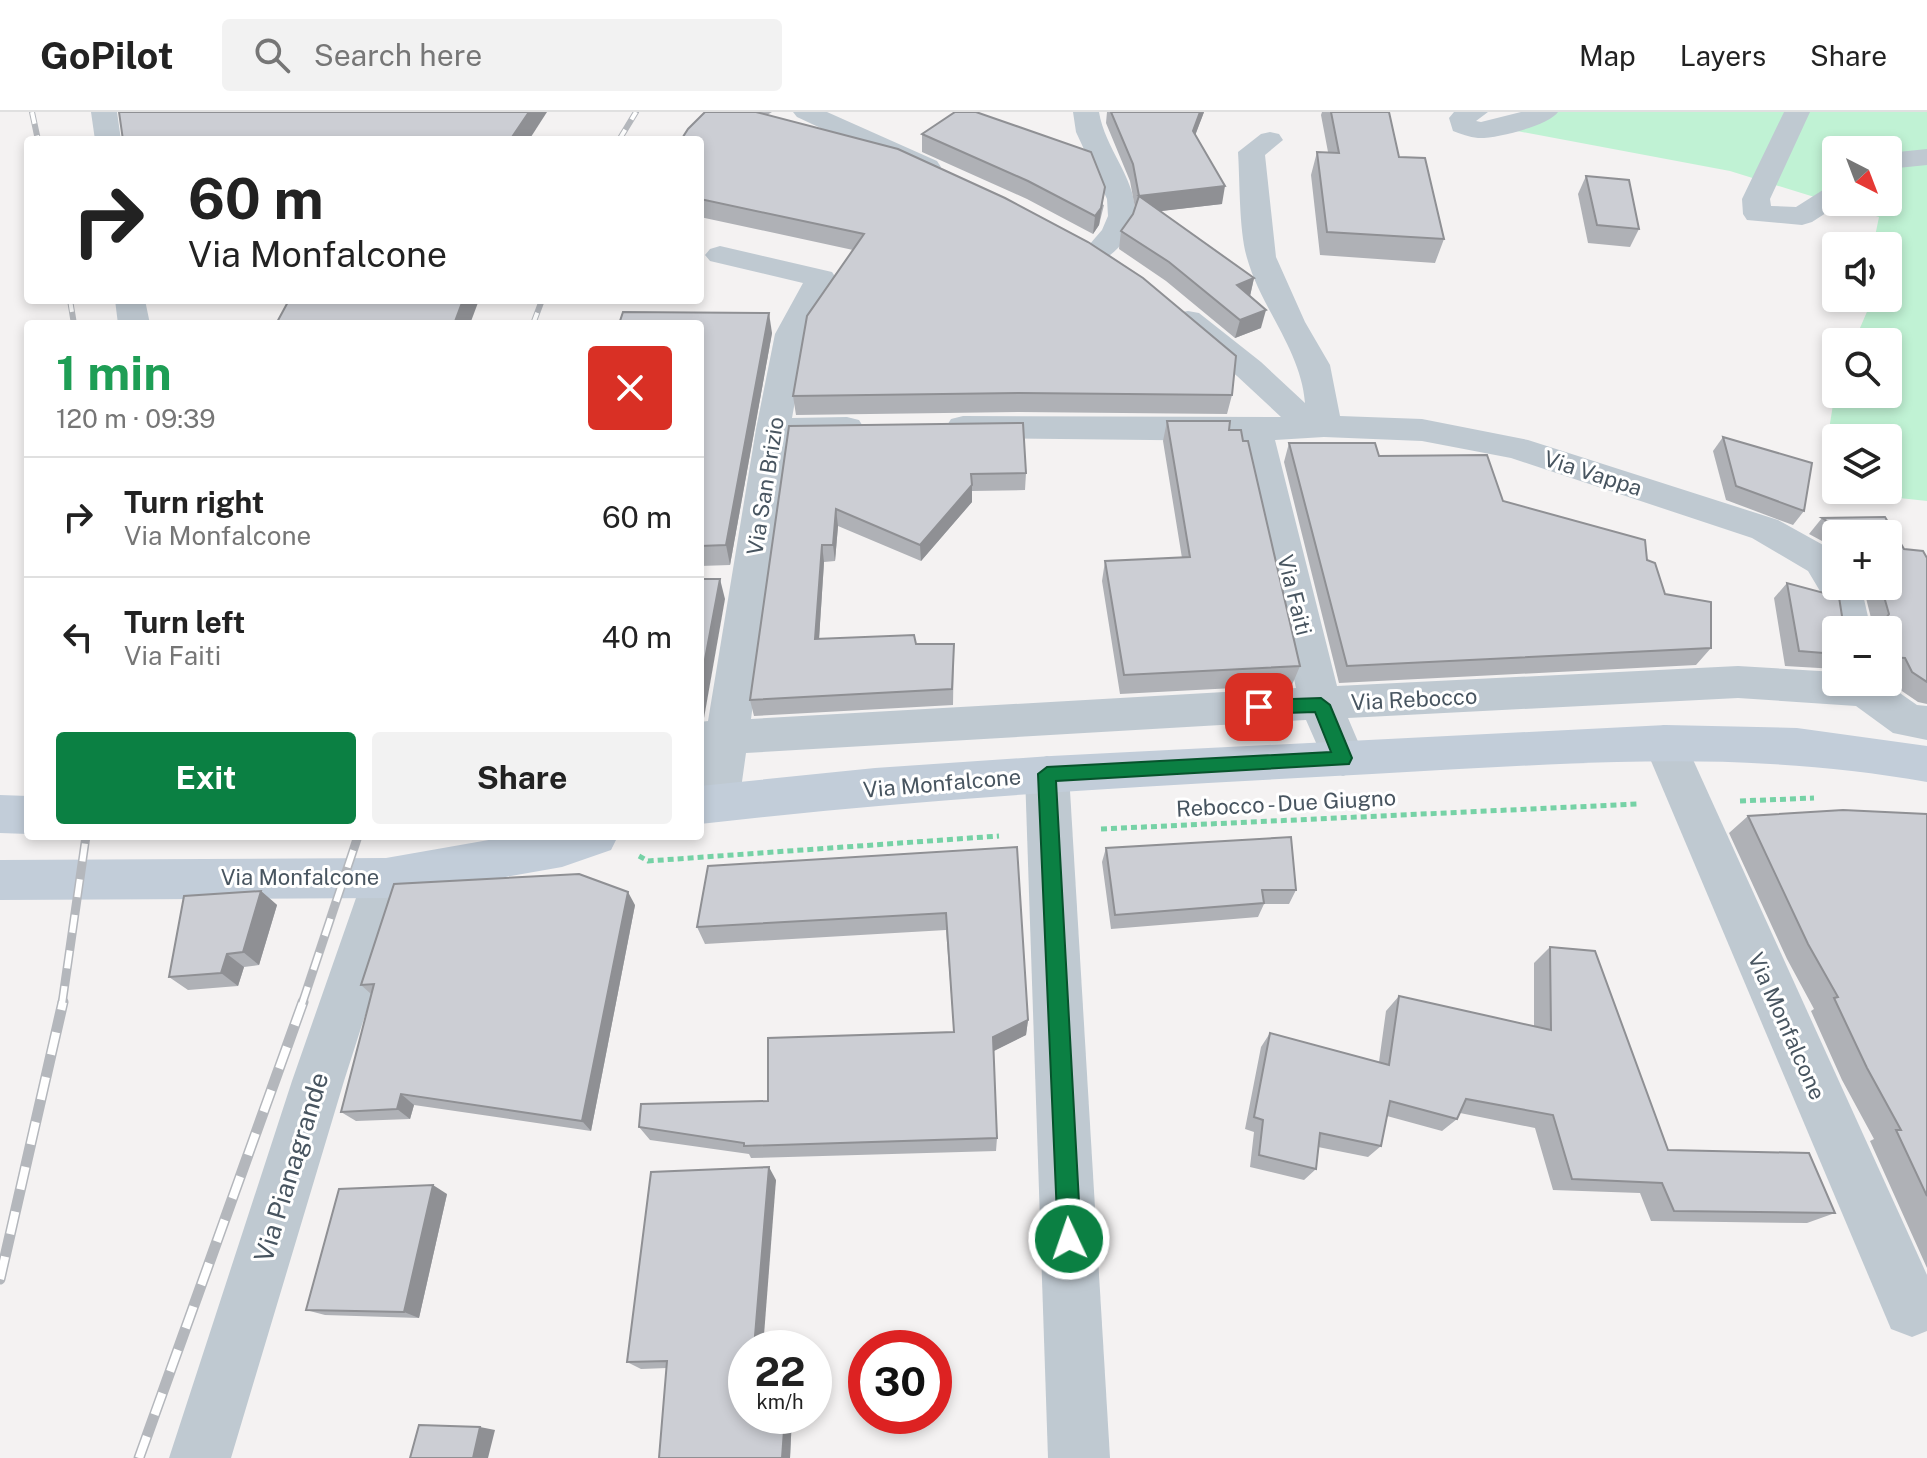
<!DOCTYPE html>
<meta charset="utf-8">
<style>
body{margin:0;font-family:"Public Sans",sans-serif;background:#f2f2f2;color:#222;height:100vh;display:flex;flex-direction:column;font-size:30px;white-space:nowrap}
*{box-sizing:border-box;margin:0}
p{font-size:26px;color:#767676}
.icon{flex:none;width:44px;height:44px;fill:none;stroke:currentColor;stroke-width:2;stroke-linecap:round;stroke-linejoin:round}
.map{position:relative;flex:1;overflow:hidden}
.details{position:absolute;left:24px;top:208px;width:680px;height:520px;display:flex;flex-direction:column;background:#fff;border-radius:8px;box-shadow:0 4px 12px #0003}
.details>*{flex:none}
.banner{position:absolute;left:24px;top:24px;width:680px;height:168px;border-radius:8px;box-shadow:0 4px 12px #0003;background:#fff;color:#222;overflow:hidden}
.needle{width:52px;rotate:138deg}
.tools{position:absolute;left:1822px;top:24px;display:grid;gap:16px}
.tools a{display:grid;place-items:center;width:80px;height:80px;border-radius:8px;background:#fff;box-shadow:0 4px 12px #0003;font-size:40px}
.speed{position:absolute;left:728px;top:1218px;display:flex;gap:16px;font-size:40px;font-weight:700;text-align:center}
.speed>*{display:grid;place-content:center;width:104px;height:104px;border-radius:50%;background:#fff;box-shadow:0 4px 12px #0003;line-height:1}
.speed small{font-size:20px;font-weight:400}
.speed .limit{border:12px solid #d22;background:#fff;color:#111}
.pin{position:absolute;display:grid;place-items:center;width:68px;height:68px;color:#fff;margin:-34px;border-radius:16px;box-shadow:0 4px 12px #0006}
.me{position:absolute;width:88px;margin:-44px;rotate:357deg;stroke-linejoin:round;filter:drop-shadow(0 0 6px #0008)}
.turn{display:flex;align-items:center;gap:28px;height:168px;padding:0 32px;font-size:36px}
.turn .icon{width:104px;height:104px;stroke-width:2.5}
.turn b{display:block;font-size:56px;line-height:68px}
.round{display:grid;place-items:center;flex:none;width:84px;height:84px;border-radius:8px;background:#f2f2f2}
.headline{display:flex;align-items:center;justify-content:space-between;height:136px;padding:0 32px}
h1{font-size:48px;font-weight:700;line-height:60px;color:#1e9e55}
.button{display:flex;gap:16px;margin-top:auto;padding:16px 32px}
.button a{flex:1;height:92px;border-radius:8px;background:#0b8043;color:#fff;font-size:32px;font-weight:700;line-height:92px;text-align:center}
.button a+a{background:#f2f2f2;color:#222}
ul{padding:0;list-style:none}
li{display:flex;align-items:center;gap:24px;height:120px;padding:0 32px;border-top:2px solid #e0e0e0}
li div{flex:1}
li b{display:block;font-size:30px}
li em{font-style:normal}
header{display:flex;align-items:center;gap:48px;box-sizing:border-box;height:112px;padding:0 40px;background:#fff;border-bottom:2px solid #e0e0e0}
header strong{font-size:38px}
nav{display:flex;gap:44px;margin-inline-start:auto;font-size:28px}
.search{width:560px;height:72px;background:#f2f2f2;display:flex;align-items:center;gap:20px;box-sizing:border-box;padding:0 28px;border-radius:8px;color:#767676;font-size:30px}
.map>svg:first-child{display:block}
.green{fill:#c0f2d4;fill-rule:evenodd}
.lines{fill:none;stroke-linecap:round;stroke-linejoin:round}
.path{stroke:#76d2a6;stroke-width:5;stroke-dasharray:6 4;stroke-linecap:butt}
.street{fill:#bfc9d1;fill-rule:evenodd}
.secondary{fill:#c2cdd9;fill-rule:evenodd}
.rail-far2-casing{stroke:#b4b7bc;stroke-width:6}
.rail-far1-casing{stroke:#b4b7bc;stroke-width:9}
.rail-casing{stroke:#b4b7bc;stroke-width:11}
.rail-far2{stroke:#fff;stroke-width:4;stroke-dasharray:12;stroke-linecap:butt}
.rail-far1{stroke:#fff;stroke-width:6;stroke-dasharray:18;stroke-linecap:butt}
.rail{stroke:#fff;stroke-width:8;stroke-dasharray:23;stroke-linecap:butt}
.wall{fill:#afb1b6}
.shaded-wall{fill:#8f9094}
.building{fill:#ccced4;stroke:#8f9094;stroke-width:2}
.route{fill:#0b8043;stroke:#07532c;stroke-width:2}
.labels{text-anchor:middle;dominant-baseline:central;stroke-width:6;stroke-linejoin:round;paint-order:stroke}
.street-label{font-size:22px;fill:#485560;stroke:#fff}
.near-street-label{font-size:26px;fill:#485560;stroke:#fff}
</style>
<header>
<strong>GoPilot</strong>
<div class="search"><svg class="icon" aria-label="search" viewBox="0 0 24 24"><circle cx="10" cy="10" r="6"/><path d="M15 15l6 6"/></svg>Search here</div>
<nav><a>Map</a><a>Layers</a><a>Share</a></nav>
</header>
<div class="map">
<svg width="1927" height="1346" viewBox="0 0 1927 1346">
<rect width="100%" height="100%" fill="#f4f2f2"/>
<path class="green" d="M1522,0H1927V389L1890,385L1882,378H1888V326H1836V338L1827,330L1836,274V282H1888V230H1854L1869,195L1870,186H1888V134H1873L1879,105L1730,59L1517,19ZM1836,38H1888V90H1836Z"/>
<g class="lines">
<g class="path">
<polyline points="1740,689 1814,686"/>
<polyline points="1101,717 1638,692"/>
<polyline points="639,744 648,749 999,724"/>
</g>
<g class="street">
<polygon points="91,0 117,0 121,28 95,28"/>
<polygon points="793,0 827,0 937,49 941,55 937,61 917,61 797,5"/>
<path d="M1073,0H1099C1107,49 1160,88 1120,134C1109,145 1104,150 1088,146L1083,140L1102,118L1108,104L1107,87L1076,20Z"/>
<path d="M1454,0H1488L1476,9L1481,10L1521,0H1558C1548,14 1495,27 1478,26C1469,25 1461,22 1453,19L1449,6Z"/>
<polygon points="1784,0 1810,0 1770,87 1771,94 1796,95 1826,76 1836,74 1836,90 1843,90 1812,110 1802,113 1747,108 1743,102 1742,87"/>
<path d="M1270,20L1279,22L1283,28L1265,43L1276,145L1305,210L1330,253L1340,304L1422,307L1528,328L1778,408L1834,439L1836,474H1857L1864,487L1871,518H1836V527L1831,518L1826,489L1808,459L1752,426L1511,346L1422,329L1324,325L1275,328L1337,574L1738,554L1836,560V570H1884L1917,593L1927,594V628L1893,621L1856,594L1738,586L1348,606L1365,646L1358,658L1343,664L1328,658L1306,608L746,641L739,691L733,704L717,710L701,704L700,610L708,609L756,317L775,222L803,171L710,149L705,143L710,137L720,134L832,160L836,166L807,222L792,306L847,305L859,308L864,316L859,324L847,327L789,328L751,607L1296,576L1240,329L963,326L951,323L946,315L951,307L963,304L1281,305L1237,264L1177,215L1172,208L1177,201L1188,199L1199,201L1261,250L1305,291C1301,238 1261,196 1247,146C1239,118 1240,71 1238,40L1261,22Z"/>
<polygon points="1927,37 1927,53 1888,57 1888,41"/>
<polygon points="115,188 145,188 150,212 118,212"/>
<polygon points="1664,613 1679,618 1685,630 1927,1163 1927,1219 1912,1225 1891,1217 1643,630 1649,618"/>
<polygon points="1047,644 1062,649 1069,662 1110,1346 1048,1346 1025,662 1032,649"/>
<polygon points="386,746 402,752 409,766 344,969 231,1346 169,1346 292,969 363,766 370,752"/>
</g>
<g class="secondary">
<path d="M1666,613L1797,616L1927,634V670C1738,636 1562,652 1372,662C1148,674 923,686 700,712V674L875,656L1051,644Z"/>
<polygon points="0,683 28,684 28,722 0,721"/>
<polygon points="512,724 618,724 611,738 562,755 386,786 0,788 0,748 386,746"/>
</g>
<defs>
<g id="rail-far2">
<polyline points="32,0 38,28"/>
<polyline points="619,28 636,0"/>
<polyline points="70,188 74,212"/>
<polyline points="533,212 542,188"/>
</g>
<g id="rail-far1">
<polyline points="62,892 86,724"/>
<polyline points="302,892 358,724"/>
</g>
<g id="rail">
<polyline points="0,1167 63,890"/>
<polyline points="139,1346 303,890"/>
</g>
</defs>
<use href="#rail-far2" class="rail-far2-casing"/>
<use href="#rail-far1" class="rail-far1-casing"/>
<use href="#rail" class="rail-casing"/>
<use href="#rail-far2" class="rail-far2"/>
<use href="#rail-far1" class="rail-far1"/>
<use href="#rail" class="rail"/>
</g>
<g class="wall">
<polygon points="705,0 772,0 767,3 1232,283 1227,302 1019,300 796,303 793,284 853,138 700,105 700,28"/>
<polygon points="1107,0 1204,0 1195,23 1222,92 1160,99 1254,166 1250,184 1261,216 1235,226 1166,169 1119,137 1121,119 1133,102 1135,96 1130,69 1106,11"/>
<polygon points="1322,0 1389,0 1399,45 1444,127 1435,151 1320,143 1311,63 1317,40 1328,40 1321,3"/>
<polygon points="922,22 1104,93 1099,113 1093,122 1027,87 922,40"/>
<polygon points="1586,64 1639,117 1630,135 1588,131 1578,82"/>
<polygon points="700,212 772,221 730,453 700,454"/>
<polygon points="1167,309 1229,318 1243,329 1300,554 1292,573 1120,582 1102,469 1105,449 1182,446 1163,329"/>
<polygon points="789,314 1026,361 1025,378 972,379 972,390 921,449 838,414 835,449 824,450 819,526 916,532 954,532 953,593 754,604 750,588"/>
<polygon points="1723,325 1804,399 1793,413 1726,388 1713,339"/>
<polygon points="1289,331 1379,344 1503,389 1647,448 1665,482 1711,536 1696,553 1339,571 1284,350"/>
<polygon points="1885,405 1904,437 1923,439 1927,446 1927,592 1918,590 1896,575 1888,561 1888,518 1836,518 1836,557 1785,554 1774,486 1787,471 1839,485 1842,504 1848,512 1854,506 1871,506 1863,474 1888,474 1888,422 1836,422 1836,441 1835,436 1809,422 1822,406"/>
<polygon points="1927,702 1927,1156 1870,1029 1874,1027 1842,968 1811,899 1814,897 1787,847 1729,721 1748,704"/>
<polygon points="1017,735 1028,908 1026,923 993,939 997,1026 996,1039 751,1046 749,1042 650,1028 639,1015 768,989 954,920 946,818 705,832 697,815"/>
<polygon points="1106,736 1296,778 1289,792 1264,792 1258,805 1111,817 1102,750"/>
<polygon points="261,779 277,793 259,853 244,855 238,874 188,878 169,865"/>
<polygon points="635,793 591,1019 414,993 410,1007 356,1009 341,1000 371,882 361,873"/>
<polygon points="1550,835 1668,1038 1835,1101 1807,1111 1651,1109 1640,1081 1553,1078 1535,1016 1460,1001 1457,1007 1442,1019 1387,1004 1381,1034 1368,1045 1318,1035 1316,1057 1304,1068 1250,1055 1254,1020 1245,1017 1261,935 1270,921 1379,950 1386,899 1399,884 1534,914 1534,851"/>
<polygon points="776,1068 746,1236 792,1304 790,1346 659,1346 667,1256 641,1257 627,1250"/>
<polygon points="447,1082 419,1206 325,1203 306,1198"/>
</g>
<g class="shaded-wall">
<polygon points="529,0 547,0 529,28 510,28"/>
<polygon points="1200,0 1204,0 1190,37 1193,19"/>
<polygon points="1225,74 1222,92 1136,102 1139,84"/>
<polygon points="1105,75 1099,113 1093,122 1095,104"/>
<polygon points="1254,166 1250,184 1237,173"/>
<polygon points="463,188 479,188 470,212 454,212"/>
<polygon points="1266,198 1261,216 1235,226 1240,208"/>
<polygon points="769,201 772,221 730,453 726,433"/>
<polygon points="972,373 972,390 921,449 920,433"/>
<polygon points="836,397 838,414 835,449 833,433"/>
<polygon points="822,433 824,450 818,543 815,527"/>
<polygon points="720,467 725,487 704,606 700,607 700,574"/>
<polygon points="261,779 277,793 259,853 243,840"/>
<polygon points="628,780 635,793 591,1019 582,1009"/>
<polygon points="227,842 244,855 238,874 221,861"/>
<polygon points="1028,908 1026,923 992,940 993,925"/>
<polygon points="401,982 414,993 410,1007 397,997"/>
<polygon points="769,1055 776,1068 763,1236 754,1236"/>
<polygon points="433,1073 447,1082 419,1206 404,1200"/>
<polygon points="785,1304 792,1304 790,1346 782,1346"/>
<polygon points="480,1315 495,1318 488,1346 473,1346"/>
</g>
<g class="building">
<polygon points="119,0 529,0 510,28 123,28"/>
<polygon points="705,0 756,0 898,37 1005,86 1088,130 1143,166 1236,244 1232,283 1020,281 793,284 807,204 864,122 700,87 700,28 681,28 688,17"/>
<polygon points="955,0 976,0 1091,40 1105,75 1101,96 1095,104 1028,69 922,22"/>
<polygon points="1111,0 1200,0 1193,19 1225,74 1139,84 1254,166 1237,173 1266,198 1240,208 1169,150 1121,119 1133,102 1139,84 1133,52"/>
<polygon points="1331,0 1389,0 1399,45 1425,46 1444,127 1327,120 1317,40 1339,41"/>
<polygon points="1586,64 1629,68 1639,117 1597,113"/>
<polygon points="289,188 463,188 454,212 276,212"/>
<polygon points="623,200 769,201 726,433 700,434 700,212 619,212"/>
<polygon points="1167,309 1230,309 1229,318 1241,318 1243,329 1248,329 1300,554 1124,563 1105,449 1190,445"/>
<polygon points="1023,311 1026,361 971,362 972,373 920,433 836,397 833,433 822,433 815,527 914,523 916,532 954,532 952,577 750,588 789,314"/>
<polygon points="1723,325 1812,351 1804,399 1736,374"/>
<polygon points="1289,331 1375,331 1379,344 1487,343 1503,389 1645,428 1647,448 1655,451 1665,482 1711,490 1711,536 1347,554"/>
<polygon points="1885,405 1904,437 1923,439 1927,446 1927,570 1912,560 1905,546 1888,545 1888,518 1836,518 1836,542 1799,539 1787,471 1839,485 1842,504 1850,515 1854,506 1886,506 1889,502 1881,474 1888,474 1888,422 1849,422 1822,406"/>
<polygon points="700,467 720,467 700,574"/>
<polygon points="1843,698 1927,702 1927,1084 1896,1018 1901,1018 1867,956 1834,886 1838,885 1808,832 1748,704"/>
<polygon points="1291,725 1296,778 1262,778 1264,791 1115,803 1106,736"/>
<polygon points="1017,735 1028,908 993,925 997,1026 744,1034 744,1031 639,1015 641,992 768,989 768,926 954,920 946,801 697,815 708,754"/>
<polygon points="579,762 628,780 582,1009 401,982 397,997 341,1000 374,872 361,873 394,772"/>
<polygon points="261,779 243,840 227,842 221,861 169,865 184,784"/>
<polygon points="1550,835 1595,839 1668,1038 1809,1041 1835,1101 1674,1099 1662,1071 1572,1067 1553,1003 1466,987 1457,1007 1390,989 1381,1034 1320,1021 1316,1057 1259,1043 1263,1008 1254,1005 1270,921 1389,953 1399,884 1551,918"/>
<polygon points="769,1055 754,1236 746,1236 746,1304 785,1304 782,1346 659,1346 667,1249 627,1250 651,1060"/>
<polygon points="433,1073 404,1200 306,1198 339,1077"/>
<polygon points="419,1313 480,1315 473,1346 410,1346"/>
</g>
<polygon class="route" points="1321,586 1330,593 1352,646 1349,652 1056,669 1081,1127 1077,1135 1069,1139 1061,1135 1058,1127 1038,662 1047,655 1331,640 1315,600 1259,602 1250,595 1259,588"/>
<g class="labels">
<g class="street-label">
<text transform="translate(1593 361) rotate(18)">Via Vappa</text>
<text transform="translate(765 374) rotate(-81)">Via San Brizio</text>
<text transform="translate(1295 483) rotate(76)">Via Faiti</text>
<text transform="translate(1414 587) rotate(-3)">Via Rebocco</text>
<text transform="translate(942 671) rotate(-5)">Via Monfalcone</text>
<text transform="translate(1286 691) rotate(-3)">Rebocco - Due Giugno</text>
<text x="300" y="765">Via Monfalcone</text>
<text transform="translate(1787 914) rotate(66)">Via Monfalcone</text>
</g>
<g class="near-street-label">
<text transform="translate(291 1055) rotate(-73)">Via Pianagrande</text>
</g>
</g>
</svg>
<div class="tools">
<a><svg class="needle" viewBox="-14 -14 28 28"><path d="M0-13l5 13h-10z" fill="#e53935"/><path d="M0 13l5-13h-10z" fill="#767676"/></svg></a>
<a><svg class="icon" aria-label="sound" viewBox="0 0 24 24"><path d="M4 9h4l5-4v14l-5-4H4zM17 9q2 3 0 6"/></svg></a>
<a><svg class="icon" aria-label="search" viewBox="0 0 24 24"><circle cx="10" cy="10" r="6"/><path d="M15 15l6 6"/></svg></a>
<a><svg class="icon" aria-label="layers" viewBox="0 0 24 24"><path d="M12 4l9 5-9 5-9-5zM3 14l9 5 9-5"/></svg></a>
<a>+</a>
<a>−</a>
</div>
<div class="speed"><div>22<small>km/h</small></div><div class="limit">30</div></div>
<div class="pin" style="left:1259px;top:595px;background:#d93025"><svg class="icon" aria-label="arrive" viewBox="0 0 24 24"><path d="M6 21V4h12l-3 4 3 4H6"/></svg></div>
<svg class="me" style="left:1069px;top:1127px" viewBox="-20 -20 40 40"><circle r="17" fill="#0b8043" stroke="#fff" stroke-width="3"/><path d="M0-11L8 9 0 5-8 9z" fill="#fff"/></svg>
<div class="banner">
<div class="turn"><svg class="icon" aria-label="right" viewBox="0 0 24 24"><path d="M7 20v-9h11M14 6l5 5-5 5"/></svg><div><b>60 m</b>Via Monfalcone</div></div>
</div>
<section class="details">
<div class="headline"><div><h1>1 min</h1><p>120 m · 09:39</p></div><a class="round" style="background:#d93025;color:#fff"><svg class="icon" aria-label="close" viewBox="0 0 24 24"><path d="M6 6l12 12M18 6L6 18"/></svg></a></div>
<ul>
<li><svg class="icon" aria-label="right" viewBox="0 0 24 24"><path d="M7 20v-9h11M14 6l5 5-5 5"/></svg><div><b>Turn right</b><p>Via Monfalcone</p></div><em>60 m</em></li>
<li><svg class="icon" aria-label="left" viewBox="0 0 24 24"><path d="M17 20v-9H6M10 6l-5 5 5 5"/></svg><div><b>Turn left</b><p>Via Faiti</p></div><em>40 m</em></li>
</ul>
<div class="button"><a>Exit</a><a>Share</a></div>
</section>
</div>
